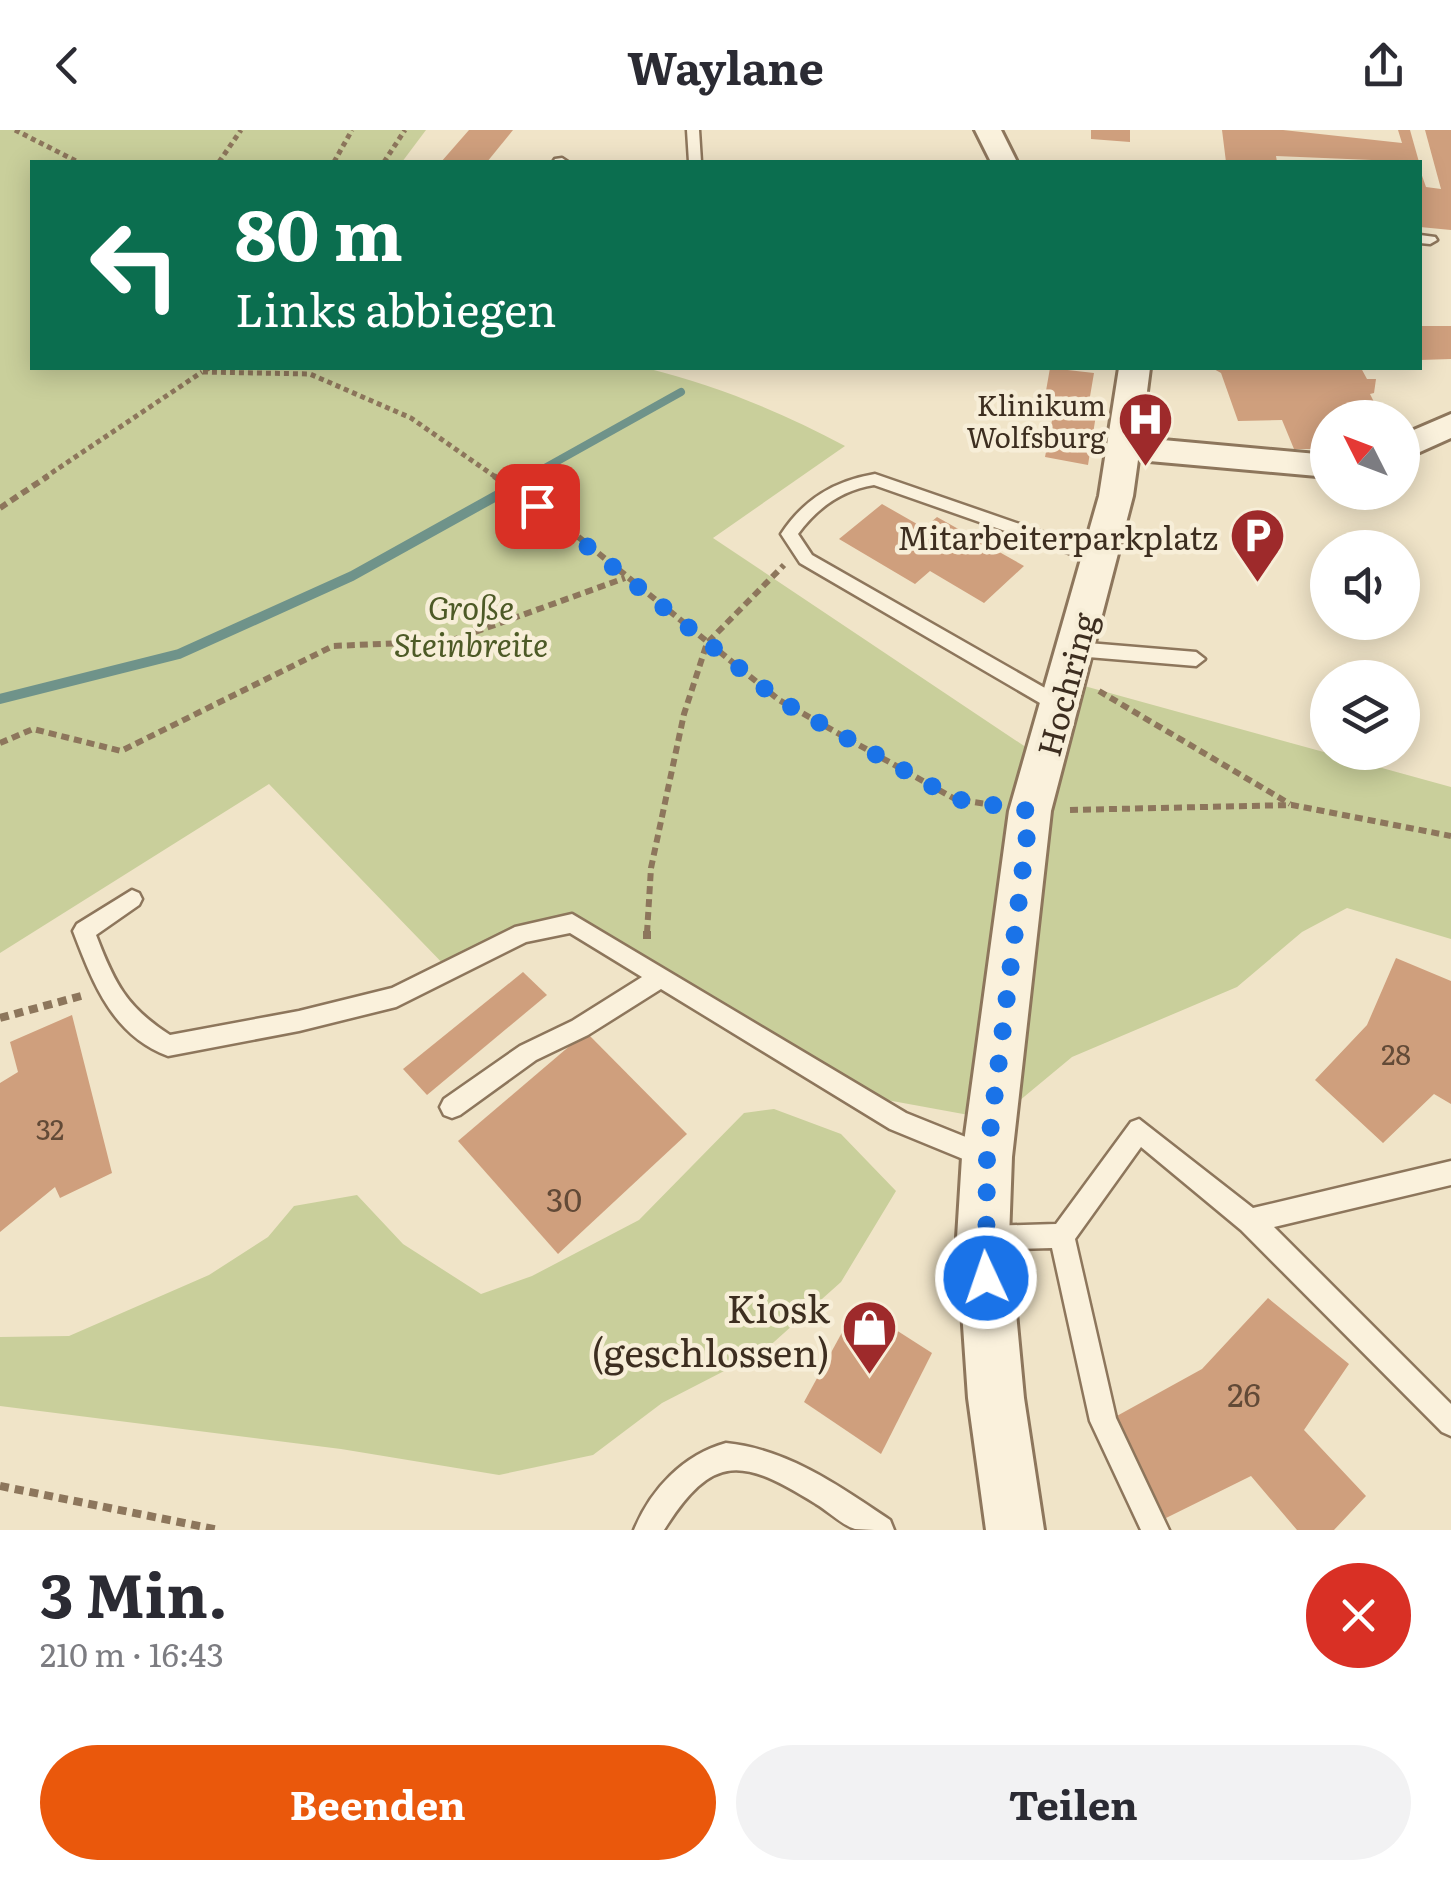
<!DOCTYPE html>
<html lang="de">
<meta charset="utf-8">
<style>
body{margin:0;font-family:Literata,serif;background:#f2f2f3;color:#2b2b33;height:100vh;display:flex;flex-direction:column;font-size:38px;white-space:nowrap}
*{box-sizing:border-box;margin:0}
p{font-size:32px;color:#7c7c81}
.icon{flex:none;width:55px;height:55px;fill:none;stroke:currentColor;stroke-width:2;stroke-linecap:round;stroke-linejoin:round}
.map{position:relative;height:1400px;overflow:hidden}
.panel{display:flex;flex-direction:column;background:#fff;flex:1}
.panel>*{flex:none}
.hud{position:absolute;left:30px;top:30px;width:1392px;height:210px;border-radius:0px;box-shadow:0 5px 25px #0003;background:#0b6e4f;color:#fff;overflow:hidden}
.needle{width:65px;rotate:312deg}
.tools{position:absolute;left:1310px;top:270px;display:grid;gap:20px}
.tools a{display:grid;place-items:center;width:110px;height:110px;border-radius:50%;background:#fff;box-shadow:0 5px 25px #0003;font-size:50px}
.pin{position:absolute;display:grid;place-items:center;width:85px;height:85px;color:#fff;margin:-42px;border-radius:20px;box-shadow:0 5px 15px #0006}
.me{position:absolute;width:110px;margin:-55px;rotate:357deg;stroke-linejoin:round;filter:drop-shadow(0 0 8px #0008)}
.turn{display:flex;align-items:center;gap:35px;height:210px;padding:0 40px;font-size:45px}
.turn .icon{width:130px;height:130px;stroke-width:2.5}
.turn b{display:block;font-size:70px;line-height:85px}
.round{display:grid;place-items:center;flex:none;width:105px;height:105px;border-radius:52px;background:#f2f2f3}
.summary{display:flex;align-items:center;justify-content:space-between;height:170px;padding:0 40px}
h1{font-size:60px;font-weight:700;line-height:75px}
.button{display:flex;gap:20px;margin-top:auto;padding:20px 40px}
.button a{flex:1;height:115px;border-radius:60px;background:#ea580c;color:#fff;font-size:40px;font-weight:700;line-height:115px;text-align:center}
.button a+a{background:#f2f2f3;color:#2b2b33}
header{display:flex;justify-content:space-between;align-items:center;height:130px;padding:0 40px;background:#fff;font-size:45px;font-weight:700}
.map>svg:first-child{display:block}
.green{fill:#c9cf9b}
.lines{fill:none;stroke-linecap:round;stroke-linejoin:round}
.stream-far1{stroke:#6f938a;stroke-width:8}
.stream{stroke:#6f938a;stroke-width:10}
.building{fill:#cf9f7d}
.service-casing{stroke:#8d765c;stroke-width:5}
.minor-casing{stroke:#8d765c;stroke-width:6}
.path-far2{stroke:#8d765c;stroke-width:5;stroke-dasharray:5 4;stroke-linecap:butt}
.path-far1{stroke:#8d765c;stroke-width:6;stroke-dasharray:8 5;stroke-linecap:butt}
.path{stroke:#8d765c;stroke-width:8;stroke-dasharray:9 6;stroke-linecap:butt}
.service{fill:#faf1dc;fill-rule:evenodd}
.minor{fill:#faf1dc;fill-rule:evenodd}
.route{stroke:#1a73e8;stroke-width:18;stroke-dasharray:0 32.4}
.labels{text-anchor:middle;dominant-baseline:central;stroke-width:9;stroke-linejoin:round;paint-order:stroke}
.far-poi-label{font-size:28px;fill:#3d2e20;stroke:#f7eed8;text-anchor:end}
.number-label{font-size:28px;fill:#624a37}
.poi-label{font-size:32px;fill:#3d2e20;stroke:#f7eed8;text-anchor:end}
.park-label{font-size:32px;font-style:italic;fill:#4d5a26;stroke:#f7eed8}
.street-label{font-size:32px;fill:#3d2e20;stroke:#f7eed8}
.near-number-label{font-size:32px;fill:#624a37}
.near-poi-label{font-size:38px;fill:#3d2e20;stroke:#f7eed8;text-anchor:end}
</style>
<header><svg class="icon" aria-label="back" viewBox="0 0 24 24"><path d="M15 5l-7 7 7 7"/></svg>Waylane<svg class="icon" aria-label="share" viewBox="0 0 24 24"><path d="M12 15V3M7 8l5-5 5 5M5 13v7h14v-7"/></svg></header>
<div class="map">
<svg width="1451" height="1400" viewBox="0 0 1451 1400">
<rect width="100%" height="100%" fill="#f0e4c8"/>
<g class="green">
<path d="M0,0H426L402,32H32V238H646C717,256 780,281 845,316L713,408L1051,634L1077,554L1451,657V809L1347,778L1302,802L1237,857L1072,927L996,990L854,964L573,793L451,842L269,654L0,823Z"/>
<polygon points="774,979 841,1004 896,1061 841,1152 765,1220 662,1273 593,1325 499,1345 341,1319 0,1276 0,1207 69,1206 209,1145 268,1107 294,1076 357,1065 403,1114 481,1164 532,1146 639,1090 744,983"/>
</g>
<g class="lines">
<polyline class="stream-far1" points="527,348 681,262"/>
<polyline class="stream" points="0,569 179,524 352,446 532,346"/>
</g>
<g class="building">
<polygon points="469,0 513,0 487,32 441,32"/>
<polygon points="1091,0 1130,0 1130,12 1091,9"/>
<polygon points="1222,0 1283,0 1402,13 1398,0 1410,0 1419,32 1276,26 1277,32 1226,32"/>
<polygon points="1425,0 1451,0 1451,100 1420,97 1420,40 1426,57 1441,59"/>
<polygon points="1420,196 1451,196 1451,229 1420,230"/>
<polygon points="1050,238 1094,243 1087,284 1096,285 1088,335 1045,327 1054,280 1043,278"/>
<polygon points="1212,238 1361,238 1367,249 1376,249 1374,263 1370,264 1382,288 1328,288 1328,319 1294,319 1282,290 1238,291 1221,243"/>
<polygon points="882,374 924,398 937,387 1024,436 984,473 930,441 915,454 839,409"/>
<polygon points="1396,828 1451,851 1451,974 1434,964 1383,1013 1315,950 1367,895"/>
<polygon points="523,842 547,865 427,965 403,939"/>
<polygon points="72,885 112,1043 60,1068 55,1057 0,1102 0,953 18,942 10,912"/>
<polygon points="586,902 687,1004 558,1124 458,1011"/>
<polygon points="1268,1168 1349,1234 1304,1300 1366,1366 1334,1400 1297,1400 1251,1346 1166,1388 1115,1287 1202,1239"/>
<polygon points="857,1175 932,1223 881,1324 804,1272"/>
</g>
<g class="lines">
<defs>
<g id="service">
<polygon points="687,0 699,0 701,32 689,32"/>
<polygon points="562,28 568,32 553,32 555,29"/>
<polygon points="1420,105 1435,107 1437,110 1430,114 1420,113"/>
<path d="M875,344L1106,424V432H1094L874,355C842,360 817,378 798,404L812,425L1066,570L1068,575L1066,580H1052L800,433L781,404C804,369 834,351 875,344Z"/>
<polygon points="1076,512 1196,522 1205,529 1196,536 1076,526 1067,519"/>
<path d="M132,760L139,763L142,769L139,775L96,805C114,852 126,877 170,905L299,881L392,858L515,797L572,784L906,983L993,1018L997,1026L993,1034L985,1038L890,999L661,859L588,905L536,930L460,985L452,988L444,985L440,977L444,969L520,916L572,891L642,847L570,803L526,812L396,877L299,901L168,926C112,905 93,853 73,801L77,794Z"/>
<polygon points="1139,989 1253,1078 1451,1031 1451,1055 1274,1097 1451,1274 1451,1306 1442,1302 1241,1100 1141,1017 1075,1109 1116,1288 1169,1400 1141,1400 1090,1291 1052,1118 985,1120 976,1117 973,1108 976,1099 985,1096 1056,1094 1131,992"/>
<path d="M726,1313C787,1319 840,1356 890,1390L894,1400C883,1400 866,1400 855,1399C842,1395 828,1381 816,1374C742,1328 713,1322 664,1400H634C651,1359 683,1325 726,1313Z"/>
</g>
<g id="minor">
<polygon points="975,0 1001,0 1017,32 991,32"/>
<polygon points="1119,238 1150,238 1141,308 1328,325 1328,347 1138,330 1133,366 1051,681 1012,1027 1009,1108 1024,1268 1044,1400 986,1400 968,1268 957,1108 962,1027 1009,681 1099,366"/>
<polygon points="1451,284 1451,308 1402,330 1402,305"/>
</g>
</defs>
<use href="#service" class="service-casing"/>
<use href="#minor" class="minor-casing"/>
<g class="path-far2">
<polyline points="15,0 78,32"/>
<polyline points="219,32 241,0"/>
<polyline points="334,32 352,0"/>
<polyline points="384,32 405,0"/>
<polyline points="209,238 202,242 310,244 411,288 497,348"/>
<polyline points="44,348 202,242"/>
</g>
<g class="path-far1">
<polyline points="494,346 560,392 779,570 955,669 993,675"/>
<polyline points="0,378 48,346"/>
<polyline points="1099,561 1290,674"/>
<polyline points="0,613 33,599 121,621 333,516 450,511 625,448"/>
<polyline points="1070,680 1292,675 1451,706"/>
<polyline points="647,803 651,738 684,584 707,513 784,435"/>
</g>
<g class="path">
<polyline points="647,809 647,801"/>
<polyline points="0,888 81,866"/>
<polyline points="0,1356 219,1400"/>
</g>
<use href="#service" class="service"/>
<use href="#minor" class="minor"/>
</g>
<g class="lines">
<polyline class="route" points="537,376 779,570 955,669 1030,681 987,1027 986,1148"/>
</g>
<defs>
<symbol id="hospital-pin" viewBox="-11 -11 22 30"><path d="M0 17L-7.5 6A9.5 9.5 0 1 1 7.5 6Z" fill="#9e2a2b" stroke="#f7eed8"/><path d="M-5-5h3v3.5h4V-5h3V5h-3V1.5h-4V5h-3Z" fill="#fff"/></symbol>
<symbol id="parking-pin" viewBox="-11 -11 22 30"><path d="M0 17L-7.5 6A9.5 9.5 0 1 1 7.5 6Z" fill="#9e2a2b" stroke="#f7eed8"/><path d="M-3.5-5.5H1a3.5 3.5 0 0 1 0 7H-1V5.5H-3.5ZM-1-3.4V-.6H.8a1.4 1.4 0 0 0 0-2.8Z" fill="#fff"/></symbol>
<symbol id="shop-pin" viewBox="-11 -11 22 30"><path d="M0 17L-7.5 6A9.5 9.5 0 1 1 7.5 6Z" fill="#9e2a2b" stroke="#f7eed8"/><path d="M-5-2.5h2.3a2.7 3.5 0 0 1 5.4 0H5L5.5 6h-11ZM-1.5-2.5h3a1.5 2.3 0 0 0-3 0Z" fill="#fff"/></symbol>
</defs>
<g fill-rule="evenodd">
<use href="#hospital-pin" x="1114" y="258" width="63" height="86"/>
<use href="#parking-pin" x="1226" y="374" width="63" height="86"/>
<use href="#shop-pin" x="838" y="1166" width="63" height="86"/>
</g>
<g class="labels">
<g class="far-poi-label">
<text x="1106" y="274">Klinikum<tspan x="1106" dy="32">Wolfsburg</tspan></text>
</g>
<g class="number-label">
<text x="1396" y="923">28</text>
<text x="50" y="998">32</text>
</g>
<g class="poi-label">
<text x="1218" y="406">Mitarbeiterparkplatz</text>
</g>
<g class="park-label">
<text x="471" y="476">Große<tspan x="471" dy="37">Steinbreite</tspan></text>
</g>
<g class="street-label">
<text transform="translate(1065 554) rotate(-75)">Hochring</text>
</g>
<g class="near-number-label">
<text x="564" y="1068">30</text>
<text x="1244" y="1263">26</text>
</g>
<g class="near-poi-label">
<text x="830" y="1176">Kiosk<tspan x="830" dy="44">(geschlossen)</tspan></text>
</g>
</g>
</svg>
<div class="tools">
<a><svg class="needle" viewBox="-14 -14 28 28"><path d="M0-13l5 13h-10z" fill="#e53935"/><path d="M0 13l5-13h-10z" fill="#7c7c81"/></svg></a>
<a><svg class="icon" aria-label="sound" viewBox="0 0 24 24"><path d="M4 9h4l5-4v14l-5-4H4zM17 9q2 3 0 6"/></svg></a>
<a><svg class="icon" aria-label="layers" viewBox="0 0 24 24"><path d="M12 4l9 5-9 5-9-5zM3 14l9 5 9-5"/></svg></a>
</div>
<div class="pin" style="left:537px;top:376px;background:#d93025"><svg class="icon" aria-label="arrive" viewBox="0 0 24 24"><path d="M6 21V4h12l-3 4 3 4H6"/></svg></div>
<svg class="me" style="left:986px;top:1148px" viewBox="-20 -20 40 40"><circle r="17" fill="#1a73e8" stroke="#fff" stroke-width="3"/><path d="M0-11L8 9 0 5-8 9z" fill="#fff"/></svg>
<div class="hud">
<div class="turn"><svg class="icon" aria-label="left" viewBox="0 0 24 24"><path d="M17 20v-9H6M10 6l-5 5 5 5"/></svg><div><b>80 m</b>Links abbiegen</div></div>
</div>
</div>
<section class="panel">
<div class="summary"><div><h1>3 Min.</h1><p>210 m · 16:43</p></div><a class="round" style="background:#d93025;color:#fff"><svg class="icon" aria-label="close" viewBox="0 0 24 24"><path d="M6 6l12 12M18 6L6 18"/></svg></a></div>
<div class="button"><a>Beenden</a><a>Teilen</a></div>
</section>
